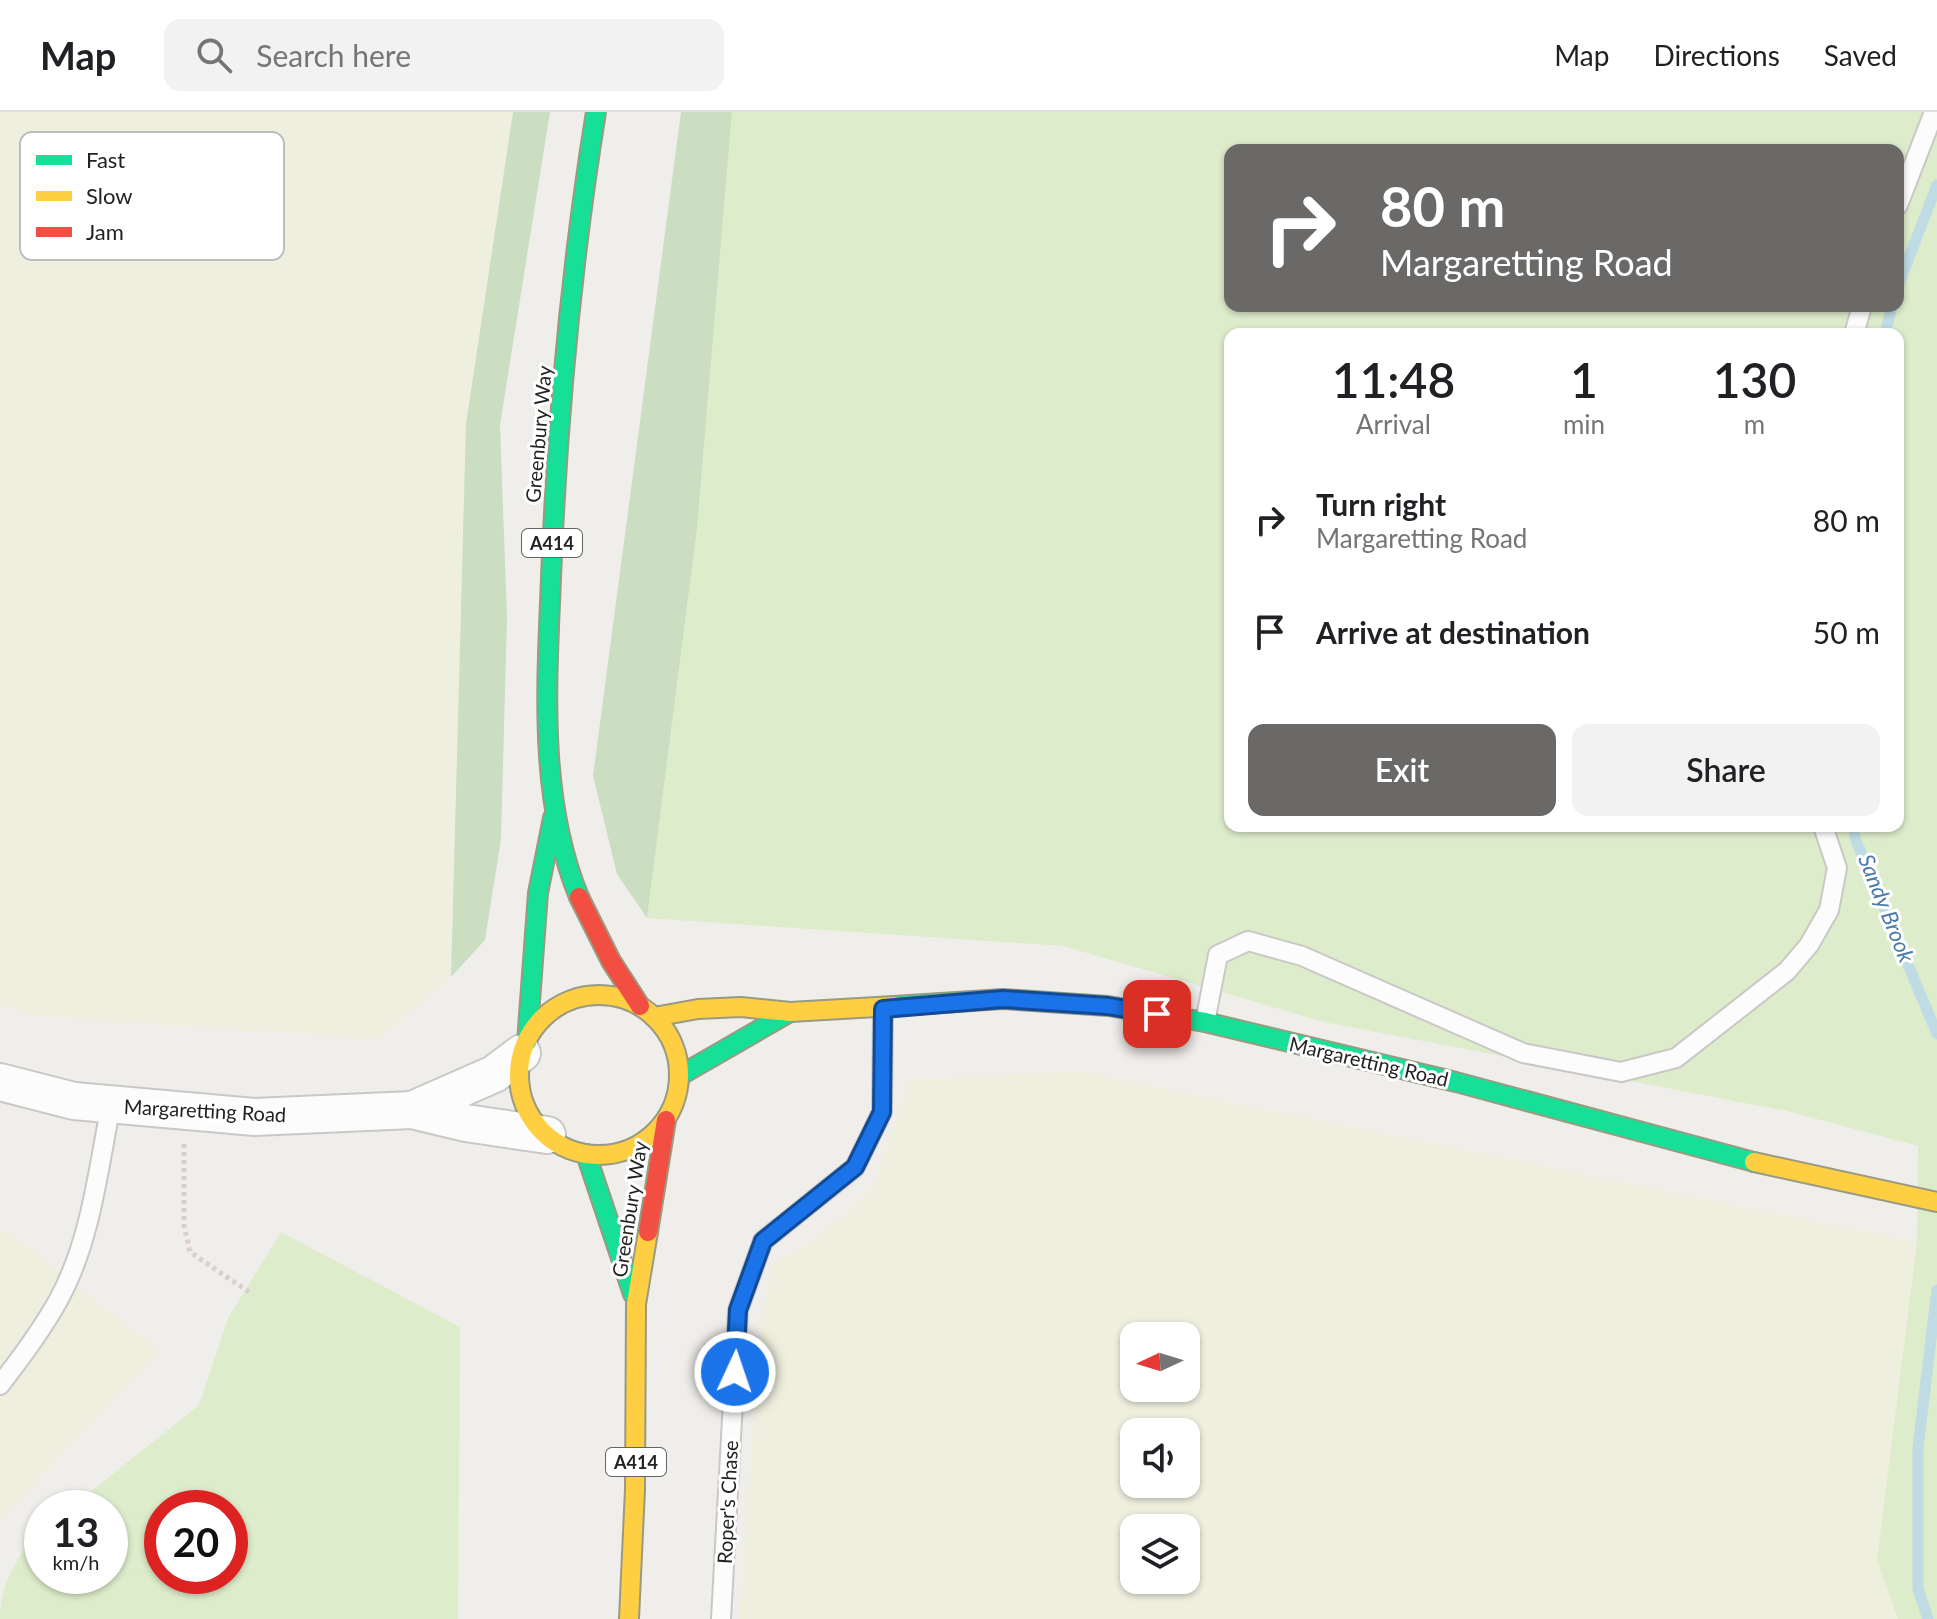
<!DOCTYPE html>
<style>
body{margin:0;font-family:Lato,sans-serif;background:#f2f2f2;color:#202124;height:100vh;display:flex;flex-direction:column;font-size:30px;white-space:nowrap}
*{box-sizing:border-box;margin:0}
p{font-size:26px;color:#757577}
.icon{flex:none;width:44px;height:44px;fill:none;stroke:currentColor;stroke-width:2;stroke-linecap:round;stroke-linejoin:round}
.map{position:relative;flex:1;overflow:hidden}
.details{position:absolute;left:1224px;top:216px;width:680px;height:504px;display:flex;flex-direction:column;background:#fff;border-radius:16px;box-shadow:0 2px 6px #0004}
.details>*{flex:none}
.banner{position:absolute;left:1224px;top:32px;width:680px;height:168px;border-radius:16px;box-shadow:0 2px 6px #0004;background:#6a6968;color:#fff;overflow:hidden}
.needle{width:52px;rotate:266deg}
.fabs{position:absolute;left:1120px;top:1210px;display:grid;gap:16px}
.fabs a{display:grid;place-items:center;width:80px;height:80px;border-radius:16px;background:#fff;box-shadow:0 2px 6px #0004;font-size:40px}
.speed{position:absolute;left:24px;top:1378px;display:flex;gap:16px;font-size:40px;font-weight:700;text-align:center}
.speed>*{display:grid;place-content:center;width:104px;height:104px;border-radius:50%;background:#fff;box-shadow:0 2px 6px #0004;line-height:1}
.speed small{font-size:20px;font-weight:400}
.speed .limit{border:12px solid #d22;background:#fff;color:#111}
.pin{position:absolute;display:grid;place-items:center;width:68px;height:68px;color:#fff;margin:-34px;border-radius:16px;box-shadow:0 4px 12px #0006}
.me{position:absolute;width:88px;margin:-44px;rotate:3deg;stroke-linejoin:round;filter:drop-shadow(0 0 6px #0008)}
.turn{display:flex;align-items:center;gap:28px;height:168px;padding:0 24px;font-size:36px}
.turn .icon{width:104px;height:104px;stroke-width:2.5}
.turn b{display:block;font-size:56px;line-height:68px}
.eta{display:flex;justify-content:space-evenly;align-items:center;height:136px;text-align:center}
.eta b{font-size:48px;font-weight:600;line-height:56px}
.cta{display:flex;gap:16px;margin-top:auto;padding:16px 24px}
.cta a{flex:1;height:92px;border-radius:16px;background:#6a6968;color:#fff;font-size:32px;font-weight:600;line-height:92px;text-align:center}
.cta a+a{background:#f2f2f2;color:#202124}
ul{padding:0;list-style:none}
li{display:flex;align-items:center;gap:24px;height:112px;padding:0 24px}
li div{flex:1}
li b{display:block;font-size:30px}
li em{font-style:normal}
header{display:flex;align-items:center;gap:48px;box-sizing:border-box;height:112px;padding:0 40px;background:#fff;border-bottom:2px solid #e0e0e0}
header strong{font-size:38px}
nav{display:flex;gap:44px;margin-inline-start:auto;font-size:28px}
.search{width:560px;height:72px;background:#f2f2f2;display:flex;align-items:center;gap:20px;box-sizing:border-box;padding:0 28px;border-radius:16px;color:#757577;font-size:30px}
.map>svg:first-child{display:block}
.farmland{fill:#efefdf;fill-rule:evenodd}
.grass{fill:#ddeccb;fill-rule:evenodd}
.forest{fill:#cbdec1}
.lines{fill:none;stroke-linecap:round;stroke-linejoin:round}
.stream{stroke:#bfdbe3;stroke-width:11}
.lane-casing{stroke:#c9c8c7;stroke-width:22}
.street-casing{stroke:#c9c8c7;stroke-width:40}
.fast-casing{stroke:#999a82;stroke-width:22}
.slow-casing{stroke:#999a82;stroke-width:22}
.jam-casing{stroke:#999a82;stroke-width:22}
.path{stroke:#dccecd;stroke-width:5;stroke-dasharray:4 4;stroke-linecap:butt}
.lane{stroke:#fdfcfc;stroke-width:18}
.street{stroke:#fdfcfc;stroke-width:36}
.fast{stroke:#16e098;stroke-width:18}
.slow{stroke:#ffcf43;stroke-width:18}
.jam{stroke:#f24e42;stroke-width:18}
.route-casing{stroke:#114b97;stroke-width:20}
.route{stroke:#1a73e8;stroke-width:14}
.labels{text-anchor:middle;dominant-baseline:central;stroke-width:6;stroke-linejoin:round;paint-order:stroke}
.shield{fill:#fff;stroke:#646464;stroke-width:2}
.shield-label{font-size:18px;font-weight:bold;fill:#222}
.street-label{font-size:20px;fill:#222;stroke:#fff}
.water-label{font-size:22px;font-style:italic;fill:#4a7aab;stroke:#fff}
.key{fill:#fff;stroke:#bdbdbd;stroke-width:2}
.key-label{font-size:22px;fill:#222}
</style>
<header>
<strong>Map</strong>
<div class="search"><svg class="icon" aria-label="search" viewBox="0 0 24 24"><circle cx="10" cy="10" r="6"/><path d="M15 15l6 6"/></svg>Search here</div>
<nav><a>Map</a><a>Directions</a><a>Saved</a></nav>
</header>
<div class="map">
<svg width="1937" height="1507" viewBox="0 0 1937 1507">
<rect width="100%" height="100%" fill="#f0eeeb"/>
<g class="farmland">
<polygon points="0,0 512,0 466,320 451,865 379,927 33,904 0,894"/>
<path d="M1080,959L1917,1130L1883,1445L1904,1507H739L761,1204L773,1151L816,1128L873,1075L910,967ZM1134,1224H1186V1276H1134ZM1134,1320H1186V1372H1134ZM1134,1416H1186V1468H1134Z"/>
<polygon points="0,1117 10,1121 160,1239 0,1408"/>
</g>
<g class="grass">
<path d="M732,0H1937V1507H1898L1877,1448L1917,1130L1918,1034L1787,999L1324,910L1063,834L647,806L697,417ZM1230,38H1898V194H1230ZM1230,222H1898V714H1230Z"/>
<path d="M281,1120L460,1215L458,1507H0C0,1474 17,1441 42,1420V1464H110V1396H70L199,1293L228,1206ZM162,1396H230V1464H162Z"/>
</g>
<g class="forest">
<polygon points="513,0 550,0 500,313 507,505 501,727 485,828 451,865 466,312"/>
<polygon points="681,0 732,0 697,417 647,806 617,762 593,664"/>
</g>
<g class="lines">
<g class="stream">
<polyline points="1898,174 1937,73"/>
<polyline points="1885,222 1892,194"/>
<polyline points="1854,714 1855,726 1937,922"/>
<polyline points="1928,1507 1918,1477 1918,1335 1937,1178"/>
</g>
<defs>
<g id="lane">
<polyline points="1898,93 1934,0"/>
<polyline points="1854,222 1862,194"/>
<polyline points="1205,910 1218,843 1248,829 1302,844 1523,941 1621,960 1676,946 1787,859 1809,833 1829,798 1837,756 1823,714"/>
<path d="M0,1273C21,1246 42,1218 59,1187C91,1128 98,1058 111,993"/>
<polyline points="721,1507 738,1198 763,1129 855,1055 882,1000 883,897"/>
</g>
<g id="street">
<polyline points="0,970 74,989 255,1005 412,998 466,1011 547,1023"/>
<polyline points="412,998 494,962 522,941"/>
</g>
<g id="fast">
<path d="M579,785C538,686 547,571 551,466C557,310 571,155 596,0"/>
<polyline points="894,894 1003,887 1108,894 1205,910 1456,970 1754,1050"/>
<polyline points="527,930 538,781 553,706"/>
<polyline points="679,964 790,900"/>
<polyline points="586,1042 633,1182"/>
</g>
<g id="slow">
<circle cx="599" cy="963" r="80"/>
<polyline points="654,905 698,897 741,895 790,900 894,894"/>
<polyline points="1754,1050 1937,1090"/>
<polyline points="629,1507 635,1377 636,1192 648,1120"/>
</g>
<g id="jam">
<polyline points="579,785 611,849 640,894"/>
<polyline points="648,1120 666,1008"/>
</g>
</defs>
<use href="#lane" class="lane-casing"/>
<use href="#street" class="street-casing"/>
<use href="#fast" class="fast-casing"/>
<use href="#slow" class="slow-casing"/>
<use href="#jam" class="jam-casing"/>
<polyline class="path" points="184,1032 184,1113 190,1140 249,1180"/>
<use href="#lane" class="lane"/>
<use href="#street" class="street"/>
<use href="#fast" class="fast"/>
<use href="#slow" class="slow"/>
<use href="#jam" class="jam"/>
</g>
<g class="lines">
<defs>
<polyline id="route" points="735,1260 738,1198 763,1129 855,1055 882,1000 883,897 1003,887 1108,894 1157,902"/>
</defs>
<use href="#route" class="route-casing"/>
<use href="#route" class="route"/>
</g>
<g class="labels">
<g class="shield">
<rect x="522" y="417" width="60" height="28" rx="6"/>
<rect x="606" y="1336" width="60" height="28" rx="6"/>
</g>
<g class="shield-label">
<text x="552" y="431">A414</text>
<text x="636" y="1350">A414</text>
</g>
<g class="street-label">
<text transform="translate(538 322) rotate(-85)">Greenbury Way</text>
<text transform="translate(1369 949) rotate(13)">Margaretting Road</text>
<text transform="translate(205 998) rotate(3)">Margaretting Road</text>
<text transform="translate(629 1097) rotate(-81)">Greenbury Way</text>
<text transform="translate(727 1390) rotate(-87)">Roper's Chase</text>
</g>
<g class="water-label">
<text transform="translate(1887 796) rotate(68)">Sandy Brook</text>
</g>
</g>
<rect x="20" y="20" width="264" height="128" rx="12" class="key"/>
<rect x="36" y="43" width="36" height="10" fill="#16e098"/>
<rect x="36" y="79" width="36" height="10" fill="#ffcf43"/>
<rect x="36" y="115" width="36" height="10" fill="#f24e42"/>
<g class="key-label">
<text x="86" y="56">Fast</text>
<text x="86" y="92">Slow</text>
<text x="86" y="128">Jam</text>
</g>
</svg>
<div class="fabs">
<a><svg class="needle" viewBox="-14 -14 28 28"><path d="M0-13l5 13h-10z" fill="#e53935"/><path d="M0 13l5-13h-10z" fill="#757577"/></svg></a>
<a><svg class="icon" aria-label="sound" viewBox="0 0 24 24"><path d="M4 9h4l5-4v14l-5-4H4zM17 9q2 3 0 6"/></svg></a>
<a><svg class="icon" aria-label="layers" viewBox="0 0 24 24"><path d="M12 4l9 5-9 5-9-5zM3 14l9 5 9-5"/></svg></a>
</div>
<div class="speed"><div>13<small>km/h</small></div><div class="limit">20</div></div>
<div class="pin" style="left:1157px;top:902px;background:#d93025"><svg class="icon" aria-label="arrive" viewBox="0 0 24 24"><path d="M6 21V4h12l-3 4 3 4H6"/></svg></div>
<svg class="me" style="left:735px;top:1260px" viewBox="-20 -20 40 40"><circle r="17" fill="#1a73e8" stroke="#fff" stroke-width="3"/><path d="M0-11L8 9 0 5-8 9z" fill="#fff"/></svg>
<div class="banner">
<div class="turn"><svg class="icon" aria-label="right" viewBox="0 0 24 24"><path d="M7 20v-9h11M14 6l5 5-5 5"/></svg><div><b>80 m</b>Margaretting Road</div></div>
</div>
<section class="details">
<div class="eta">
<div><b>11:48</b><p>Arrival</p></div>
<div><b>1</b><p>min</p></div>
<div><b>130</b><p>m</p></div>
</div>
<ul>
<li><svg class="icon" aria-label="right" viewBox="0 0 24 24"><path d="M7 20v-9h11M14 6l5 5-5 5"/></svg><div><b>Turn right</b><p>Margaretting Road</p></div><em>80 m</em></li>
<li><svg class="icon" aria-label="arrive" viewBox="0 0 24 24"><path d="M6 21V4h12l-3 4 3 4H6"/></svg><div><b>Arrive at destination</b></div><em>50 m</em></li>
</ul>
<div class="cta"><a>Exit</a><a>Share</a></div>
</section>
</div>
